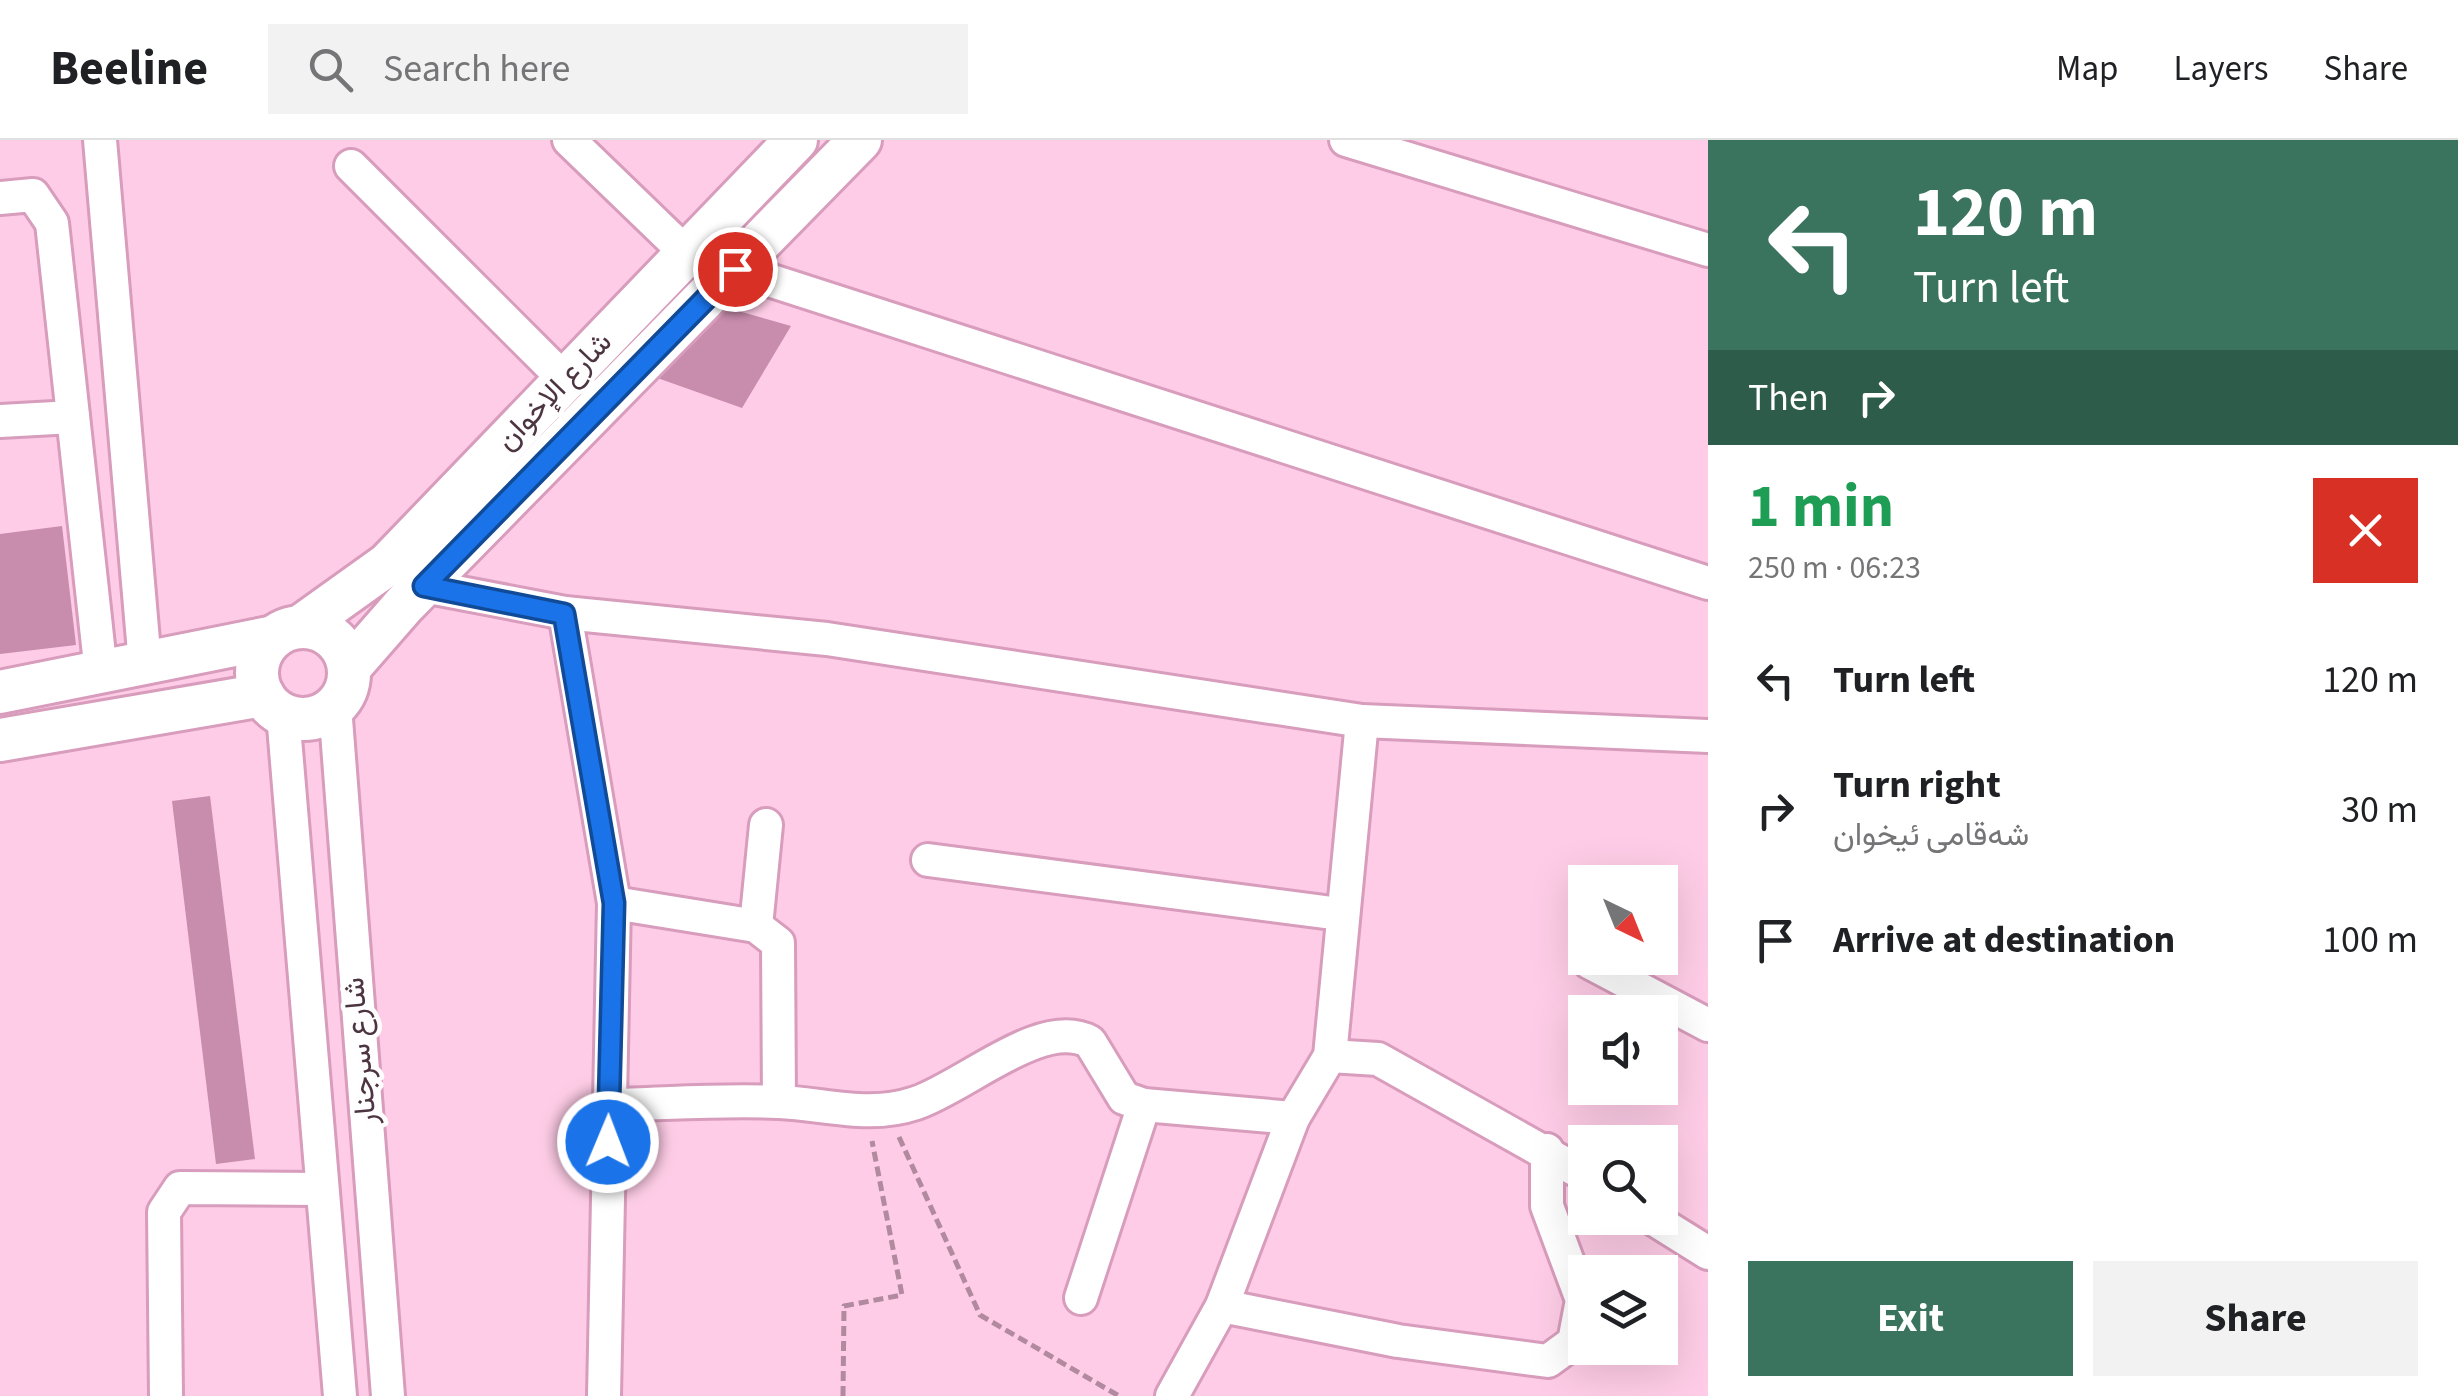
<!DOCTYPE html>
<meta charset="utf-8">
<style>
body{margin:0;font-family:"Source Sans 3",Vazirmatn,sans-serif;background:#f2f2f2;color:#202124;height:100vh;display:flex;flex-direction:column;font-size:38px;white-space:nowrap}
*{box-sizing:border-box;margin:0}
p{font-size:32px;color:#757577}
.icon{flex:none;width:55px;height:55px;fill:none;stroke:currentColor;stroke-width:2;stroke-linecap:round;stroke-linejoin:round}
.map{position:relative;flex:1;overflow:hidden}
.sheet{display:flex;flex-direction:column;background:#fff;width:750px}
.sheet>*{flex:none}
.hud{background:#3a745e;color:#fff;overflow:hidden}
.needle{width:65px;rotate:137deg}
.tools{position:absolute;left:1568px;top:725px;display:grid;gap:20px}
.tools a{display:grid;place-items:center;width:110px;height:110px;border-radius:0px;background:#fff;box-shadow:0 10px 40px #0002;font-size:50px}
.pin{position:absolute;display:grid;place-items:center;width:85px;height:85px;color:#fff;margin:-42px;border:5px solid #fff;border-radius:50%;box-shadow:0 2px 10px #0007}
.me{position:absolute;width:110px;margin:-55px;rotate:1deg;stroke-linejoin:round;filter:drop-shadow(0 0 8px #0008)}
.turn{display:flex;align-items:center;gap:35px;height:210px;padding:0 40px;font-size:45px}
.turn .icon{width:130px;height:130px;stroke-width:2.5}
.turn b{display:block;font-size:70px;line-height:85px}
.then{display:flex;align-items:center;height:95px;padding:0 40px;background:#0003;gap:20px;font-size:38px}
.round{display:grid;place-items:center;flex:none;width:105px;height:105px;border-radius:0px;background:#f2f2f2}
.overview{display:flex;align-items:center;justify-content:space-between;height:170px;padding:0 40px}
h1{font-size:60px;font-weight:700;line-height:75px;color:#1e9e55}
.action{display:flex;gap:20px;margin-top:auto;padding:20px 40px}
.action a{flex:1;height:115px;border-radius:0px;background:#3a745e;color:#fff;font-size:40px;font-weight:700;line-height:115px;text-align:center}
.action a+a{background:#f2f2f2;color:#202124}
ul{padding:0;list-style:none}
li{display:flex;align-items:center;gap:30px;height:130px;padding:0 40px}
li div{flex:1}
li b{display:block;font-size:38px}
li em{font-style:normal}
header{display:flex;align-items:center;gap:60px;box-sizing:border-box;height:140px;padding:0 50px;background:#fff;border-bottom:2px solid #e0e0e0}
header strong{font-size:48px}
nav{display:flex;gap:55px;margin-inline-start:auto;font-size:35px}
.search{width:700px;height:90px;background:#f2f2f2;display:flex;align-items:center;gap:25px;box-sizing:border-box;padding:0 35px;border-radius:0px;color:#757577;font-size:38px}
main{display:flex;flex:1;min-height:0}
.map>svg:first-child{display:block}
.building{fill:#c88cac}
.lines{fill:none;stroke-linecap:round;stroke-linejoin:round}
.minor-casing{stroke:#d89cbc;stroke-width:38}
.major-casing{stroke:#d89cbc;stroke-width:48}
.path{stroke:#b18a9f;stroke-width:5;stroke-dasharray:10 5;stroke-linecap:butt}
.minor{stroke:#fff;stroke-width:32}
.major{stroke:#fff;stroke-width:42}
.route-casing{stroke:#114b97;stroke-width:25}
.route{stroke:#1a73e8;stroke-width:18}
.labels{text-anchor:middle;dominant-baseline:central;stroke-width:9;stroke-linejoin:round;paint-order:stroke}
.street-label{font-size:30px;fill:#4d3441;stroke:#fefefe}
</style>
<header>
<strong>Beeline</strong>
<div class="search"><svg class="icon" aria-label="search" viewBox="0 0 24 24"><circle cx="10" cy="10" r="6"/><path d="M15 15l6 6"/></svg>Search here</div>
<nav><a>Map</a><a>Layers</a><a>Share</a></nav>
</header>
<main>
<div class="map">
<svg width="1708" height="1256" viewBox="0 0 1708 1256">
<rect width="100%" height="100%" fill="#fecce6"/>
<g class="building">
<polygon points="717,165 791,186 742,268 649,235"/>
<polygon points="62,386 76,505 0,514 0,394"/>
<polygon points="210,656 255,1019 216,1024 172,661"/>
</g>
<g class="lines">
<defs>
<g id="minor">
<polyline points="100,0 145,524"/>
<polyline points="569,0 686,113"/>
<polyline points="1346,0 1708,110"/>
<polyline points="351,26 565,240"/>
<polyline points="0,58 33,55 52,83 101,533"/>
<polyline points="735,129 1708,443"/>
<polyline points="0,281 73,277"/>
<polyline points="424,446 565,473 827,499 1362,581 1708,596"/>
<polyline points="565,473 614,763 604,1256"/>
<polyline points="335,566 388,1256"/>
<polyline points="283,574 340,1256"/>
<polyline points="928,720 1340,774"/>
<polyline points="614,763 756,786 778,803 779,962"/>
<polyline points="756,786 766,685"/>
<polyline points="1589,822 1708,885"/>
<polyline points="1330,916 1378,919 1585,1035"/>
<path d="M609,965C665,964 723,959 779,962C826,964 869,979 916,963C966,946 1042,876 1090,902L1124,958L1144,965L1293,978"/>
<polyline points="1652,1078 1708,1113"/>
<polyline points="1081,1158 1144,965"/>
<polyline points="1222,1166 1398,1201 1548,1221 1574,1202 1582,1160 1547,1066 1547,1010"/>
<polyline points="166,1256 164,1072 180,1048 320,1049"/>
<polyline points="1172,1256 1222,1166 1293,978 1330,916 1362,581"/>
</g>
<g id="major">
<polyline points="300,487 388,424 796,0"/>
<circle cx="303" cy="533" r="46"/>
<polyline points="349,528 404,465 860,0"/>
<polyline points="0,552 274,497"/>
<polyline points="0,600 263,555"/>
</g>
</defs>
<use href="#minor" class="minor-casing"/>
<use href="#major" class="major-casing"/>
<g class="path">
<polyline points="899,997 980,1175 1119,1256"/>
<polyline points="843,1256 844,1166 902,1155 872,1001"/>
</g>
<use href="#minor" class="minor"/>
<use href="#major" class="major"/>
</g>
<g class="lines">
<defs>
<polyline id="route" points="608,1002 614,763 564,474 424,446 735,129"/>
</defs>
<use href="#route" class="route-casing"/>
<use href="#route" class="route"/>
</g>
<g class="labels">
<g class="street-label">
<text transform="translate(554 251) rotate(-46)">شارع الإخوان</text>
<text transform="translate(360 911) rotate(-95)">شارع سرجنار</text>
</g>
</g>
</svg>
<div class="tools">
<a><svg class="needle" viewBox="-14 -14 28 28"><path d="M0-13l5 13h-10z" fill="#e53935"/><path d="M0 13l5-13h-10z" fill="#757577"/></svg></a>
<a><svg class="icon" aria-label="sound" viewBox="0 0 24 24"><path d="M4 9h4l5-4v14l-5-4H4zM17 9q2 3 0 6"/></svg></a>
<a><svg class="icon" aria-label="search" viewBox="0 0 24 24"><circle cx="10" cy="10" r="6"/><path d="M15 15l6 6"/></svg></a>
<a><svg class="icon" aria-label="layers" viewBox="0 0 24 24"><path d="M12 4l9 5-9 5-9-5zM3 14l9 5 9-5"/></svg></a>
</div>
<div class="pin" style="left:735px;top:129px;background:#d93025"><svg class="icon" aria-label="arrive" viewBox="0 0 24 24"><path d="M6 21V4h12l-3 4 3 4H6"/></svg></div>
<svg class="me" style="left:608px;top:1002px" viewBox="-20 -20 40 40"><circle r="17" fill="#1a73e8" stroke="#fff" stroke-width="3"/><path d="M0-11L8 9 0 5-8 9z" fill="#fff"/></svg>
</div>
<section class="sheet">
<div class="hud">
<div class="turn"><svg class="icon" aria-label="left" viewBox="0 0 24 24"><path d="M17 20v-9H6M10 6l-5 5 5 5"/></svg><div><b>120 m</b>Turn left</div></div>
<div class="then">Then<svg class="icon" aria-label="right" viewBox="0 0 24 24"><path d="M7 20v-9h11M14 6l5 5-5 5"/></svg></div>
</div>
<div class="overview"><div><h1>1 min</h1><p>250 m · 06:23</p></div><a class="round" style="background:#d93025;color:#fff"><svg class="icon" aria-label="close" viewBox="0 0 24 24"><path d="M6 6l12 12M18 6L6 18"/></svg></a></div>
<ul>
<li><svg class="icon" aria-label="left" viewBox="0 0 24 24"><path d="M17 20v-9H6M10 6l-5 5 5 5"/></svg><div><b>Turn left</b></div><em>120 m</em></li>
<li><svg class="icon" aria-label="right" viewBox="0 0 24 24"><path d="M7 20v-9h11M14 6l5 5-5 5"/></svg><div><b>Turn right</b><p>شەقامی ئیخوان</p></div><em>30 m</em></li>
<li><svg class="icon" aria-label="arrive" viewBox="0 0 24 24"><path d="M6 21V4h12l-3 4 3 4H6"/></svg><div><b>Arrive at destination</b></div><em>100 m</em></li>
</ul>
<div class="action"><a>Exit</a><a>Share</a></div>
</section>
</main>
